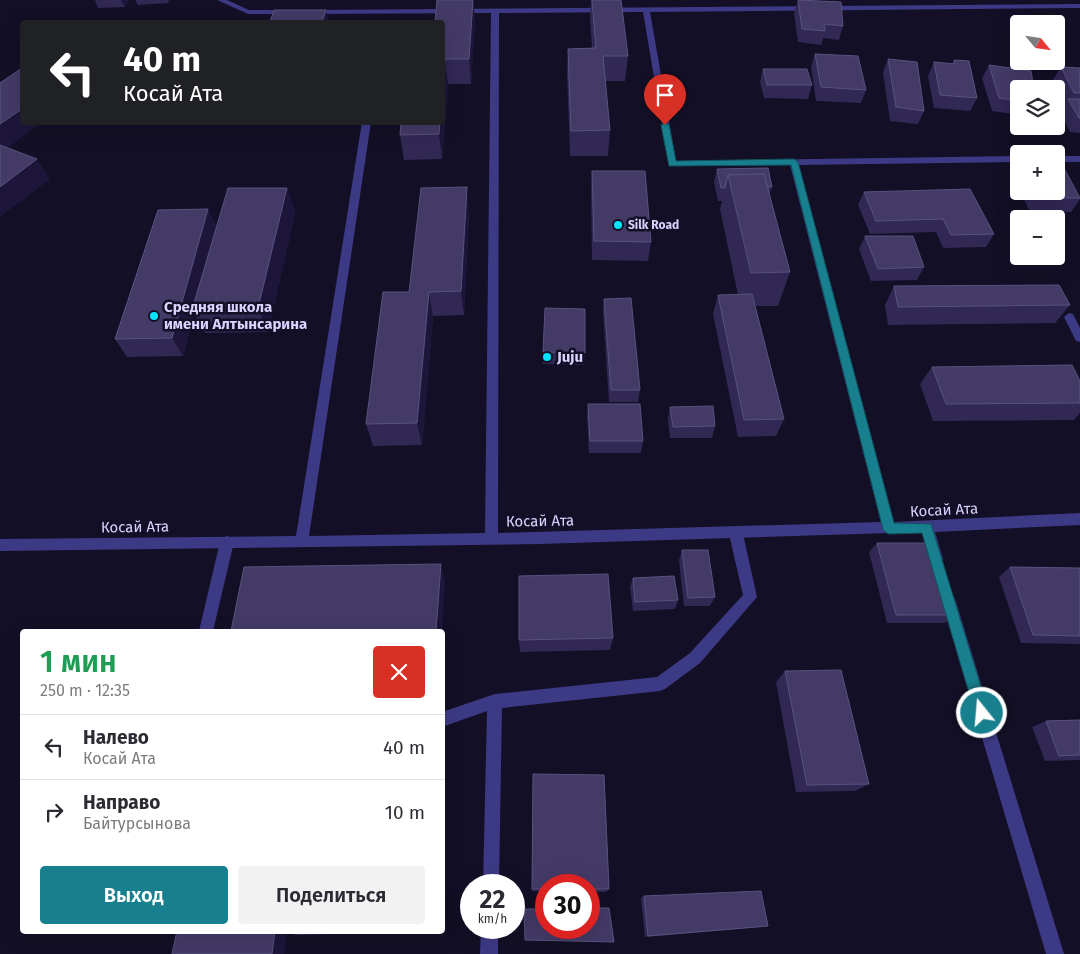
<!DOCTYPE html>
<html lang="ru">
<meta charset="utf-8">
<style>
body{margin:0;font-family:"Fira Sans",sans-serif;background:#f2f2f3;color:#2b2b33;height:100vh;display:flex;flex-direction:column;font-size:19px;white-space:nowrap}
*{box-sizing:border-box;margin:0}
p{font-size:16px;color:#7c7c81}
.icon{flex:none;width:28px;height:28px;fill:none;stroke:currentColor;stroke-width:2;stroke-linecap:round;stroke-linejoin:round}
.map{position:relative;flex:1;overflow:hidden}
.panel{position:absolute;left:20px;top:629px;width:425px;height:305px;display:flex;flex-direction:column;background:#fff;border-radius:5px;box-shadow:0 5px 20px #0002}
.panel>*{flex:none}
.hud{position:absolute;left:20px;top:20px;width:425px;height:105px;border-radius:5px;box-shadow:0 5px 20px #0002;background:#202124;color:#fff;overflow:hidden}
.needle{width:32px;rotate:119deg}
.buttons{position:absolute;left:1010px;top:15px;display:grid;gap:10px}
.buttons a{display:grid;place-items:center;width:55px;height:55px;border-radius:5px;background:#fff;box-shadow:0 5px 20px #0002;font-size:25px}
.speed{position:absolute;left:460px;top:874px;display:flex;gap:10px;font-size:25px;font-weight:700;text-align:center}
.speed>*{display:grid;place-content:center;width:65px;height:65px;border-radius:50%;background:#fff;box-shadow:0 5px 20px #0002;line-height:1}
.speed small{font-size:12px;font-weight:400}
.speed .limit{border:8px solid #d22;background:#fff;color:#111}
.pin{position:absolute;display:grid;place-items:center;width:42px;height:42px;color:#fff;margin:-51px -21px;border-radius:50% 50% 50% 0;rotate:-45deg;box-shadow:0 0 5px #0007}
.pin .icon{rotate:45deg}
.me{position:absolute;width:55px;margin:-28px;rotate:343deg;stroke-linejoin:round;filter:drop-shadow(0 0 4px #0008)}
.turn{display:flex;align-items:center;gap:18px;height:105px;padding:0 20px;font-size:22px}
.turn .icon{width:65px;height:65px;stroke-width:2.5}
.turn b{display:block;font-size:35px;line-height:42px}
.round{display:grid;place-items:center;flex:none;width:52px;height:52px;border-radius:5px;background:#f2f2f3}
.overview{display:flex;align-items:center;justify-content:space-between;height:85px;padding:0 20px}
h1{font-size:30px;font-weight:600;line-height:38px;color:#1e9e55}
.action{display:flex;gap:10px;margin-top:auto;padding:10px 20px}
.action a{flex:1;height:58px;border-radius:5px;background:#187f8f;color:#fff;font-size:20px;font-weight:600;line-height:58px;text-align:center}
.action a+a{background:#f2f2f3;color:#2b2b33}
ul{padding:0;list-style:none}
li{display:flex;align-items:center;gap:15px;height:65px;padding:0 20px;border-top:1px solid #e1e1e2}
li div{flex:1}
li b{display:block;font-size:19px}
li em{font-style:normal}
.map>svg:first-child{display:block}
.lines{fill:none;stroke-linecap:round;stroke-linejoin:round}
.lane{fill:#3d3a85;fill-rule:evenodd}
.street{fill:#3d3a85;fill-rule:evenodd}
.wall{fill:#312854}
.shaded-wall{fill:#1d163a}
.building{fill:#433a66;stroke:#5a527e}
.route{fill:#187f8f;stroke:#10535d}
.poi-dot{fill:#00e5ff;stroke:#130f26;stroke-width:2}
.labels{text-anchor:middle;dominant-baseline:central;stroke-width:5;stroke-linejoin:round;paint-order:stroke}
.far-poi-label{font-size:12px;font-weight:bold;fill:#d9d4ff;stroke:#130f26;text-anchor:start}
.poi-label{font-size:15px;font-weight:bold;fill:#d9d4ff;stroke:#130f26;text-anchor:start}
.street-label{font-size:15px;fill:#d9d4ff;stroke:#130f26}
</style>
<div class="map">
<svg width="1080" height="954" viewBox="0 0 1080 954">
<rect width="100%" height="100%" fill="#130f26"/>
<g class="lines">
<g class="lane">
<polygon points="736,528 741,530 743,534 757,597 700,663 665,689 660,691 502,708 499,885 483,885 487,711 442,727 442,712 495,694 657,677 690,653 743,595 729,534 731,530"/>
<polygon points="227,536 232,538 234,542 213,631 199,631 220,542 222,538"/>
<polygon points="481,928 498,928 498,954 480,954"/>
</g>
<g class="street">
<polygon points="217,0 227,0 249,10 289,10 293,12 289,14 248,14"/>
<path d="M1080,4V8L650,12L676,161L1019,156V162L799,165L894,522L1080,513V525L935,532L943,559L941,563L936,565L931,563L922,532L540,544L0,551V539L296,536L362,122H371L309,536L485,533L491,13L309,14H306V10ZM643,12L669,166L790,165L881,522L498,533L499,13Z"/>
<rect x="1056" y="156" width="24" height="6"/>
<polygon points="1069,313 1073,314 1080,328 1080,342 1076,341 1064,317"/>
<polygon points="949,596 954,597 956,602 1064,954 1046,954 942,602 944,597"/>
</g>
</g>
<g class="wall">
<polygon points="95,0 128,0 125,7 98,8"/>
<polygon points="135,0 169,0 168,3 138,5"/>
<polygon points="437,0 473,0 475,20 471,84 448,84 442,159 404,160 400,135 442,122"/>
<polygon points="591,0 621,0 628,56 625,81 605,81 610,130 608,156 570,156 567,74 568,49 592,48 590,18"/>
<polygon points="798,0 843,26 839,40 823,38 821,45 798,42 794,13"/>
<polygon points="815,54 866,90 861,103 816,101 811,67"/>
<polygon points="888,59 924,111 918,124 890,121 883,72"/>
<polygon points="954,60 977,98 970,111 934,108 928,76 934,62 952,64"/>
<polygon points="989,65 1019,89 1019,115 992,111 982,78"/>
<polygon points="1061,67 1080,68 1080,133 1070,132 1060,112 1065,104 1053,80"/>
<polygon points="763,69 812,85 808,99 764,98 760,82"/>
<polygon points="717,169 772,187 769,195 790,272 778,306 755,306 784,419 776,436 738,437 713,314 718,295 738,295 720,209 722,201 718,201 714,182"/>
<polygon points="592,171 651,242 648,261 592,260 591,190"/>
<polygon points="1019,179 1019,189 1016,184"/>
<polygon points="287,188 295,213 268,332 205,333 194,314 183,356 127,357 115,339 208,209 217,228"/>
<polygon points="1020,191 1056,191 1080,197 1080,199 1071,212 1030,212"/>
<polygon points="864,192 994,234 986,247 943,248 936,232 870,234 858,205"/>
<polygon points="469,213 464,315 433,316 422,445 373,446 366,424 409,292"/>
<polygon points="865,236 924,267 917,280 871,281 859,249"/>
<polygon points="894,286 1070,305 1055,323 888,325 885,305"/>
<polygon points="604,299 640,390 638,402 609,402 603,311"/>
<polygon points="543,352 585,353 584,365 543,364"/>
<polygon points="932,367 1080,381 1080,413 1074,420 933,421 920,384"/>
<polygon points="588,404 643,441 641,453 589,453 587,416"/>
<polygon points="670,407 715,426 712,438 670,438 668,419"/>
<polygon points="877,543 955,615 945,623 887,623 869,552"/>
<polygon points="682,550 715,597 710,606 684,606 679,560"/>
<polygon points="1010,567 1080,568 1080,644 1021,643 999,577"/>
<polygon points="633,578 678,600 675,609 633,611 630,587"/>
<polygon points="613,638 610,650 520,652 519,640"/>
<polygon points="785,671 869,784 855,791 796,792 776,682"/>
<polygon points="1080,720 1080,760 1045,761 1032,727 1046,721"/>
<polygon points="533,774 604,775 609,889 606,892 589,892 589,885 546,885 546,891 532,891"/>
<polygon points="644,896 761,927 645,937 641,898"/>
<polygon points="295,931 379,931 379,932 306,935 295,934"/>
</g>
<g class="shaded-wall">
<polygon points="121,0 128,0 125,7"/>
<polygon points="473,0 475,20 471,84 469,59"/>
<polygon points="326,10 329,22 322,22"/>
<polygon points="445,59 448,84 442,159 439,134 440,122 442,122 442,91"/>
<polygon points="22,109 22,122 43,122 0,153 0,124"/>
<polygon points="37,159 50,179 0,217 0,187"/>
<polygon points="467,187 469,213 464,315 461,291"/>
<polygon points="287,188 295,213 268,332 258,308"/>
<polygon points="208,209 217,228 192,310 194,314 183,356 172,338"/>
<polygon points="429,292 433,316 422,445 417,423"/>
<polygon points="441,564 445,582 442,631 436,631"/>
<polygon points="275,931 287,931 284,954 272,954"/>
</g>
<g class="building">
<polygon points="437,0 473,0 469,59 445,59 442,91 442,22 435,22"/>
<polygon points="592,0 621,0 628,56 603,56 610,130 571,131 568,49 596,48"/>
<polygon points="798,0 841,2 843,26 824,24 825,31 802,29"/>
<polygon points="274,10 326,10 322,22 270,22"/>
<polygon points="815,54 858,56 866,90 821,87"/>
<polygon points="888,59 917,62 924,111 896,107"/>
<polygon points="954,60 969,61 977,98 940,95 934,62 955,64"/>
<polygon points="989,65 1031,71 1034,89 1019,89 1019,101 999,98"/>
<polygon points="1061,67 1080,68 1080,93 1074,93"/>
<polygon points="22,68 22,109 0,124 0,83"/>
<polygon points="763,69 807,69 812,85 767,85"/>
<polygon points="1068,99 1080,99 1080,118 1079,118"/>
<polygon points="401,122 440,122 439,134 400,135"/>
<polygon points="0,145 37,159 0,187"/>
<polygon points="768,168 772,187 767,187 764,174 728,175 725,188 721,188 717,169"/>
<polygon points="1056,170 1065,170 1080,198 1039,198 1035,191 1056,191"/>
<polygon points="592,171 645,171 651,242 594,241"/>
<polygon points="764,174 790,272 751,273 728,175"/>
<polygon points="467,187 461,291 429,292 417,423 366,424 383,292 409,292 421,188"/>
<polygon points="228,188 287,188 258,308 192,310"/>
<polygon points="970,189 994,234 951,235 943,219 876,221 864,192"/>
<polygon points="208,209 172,338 115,339 158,210"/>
<polygon points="865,236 913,236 924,267 878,269"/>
<polygon points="1059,285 1070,305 898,307 894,286"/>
<polygon points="752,294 784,419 744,420 718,295"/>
<polygon points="631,298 640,390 611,390 604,299"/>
<polygon points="545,308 585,309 585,353 543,352"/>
<polygon points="1072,365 1080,381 1080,403 946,404 932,367"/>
<polygon points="588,404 640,404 643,441 590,441"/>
<polygon points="713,406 715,426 673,427 670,407"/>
<polygon points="877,543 933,543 955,615 896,615"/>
<polygon points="682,550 708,550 715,597 688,598"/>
<polygon points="441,564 436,631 231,631 244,567"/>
<polygon points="1010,567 1080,568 1080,636 1033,635"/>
<polygon points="608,574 613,638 519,640 519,576"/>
<polygon points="674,576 678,600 635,602 633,578"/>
<polygon points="841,670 869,784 807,785 785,671"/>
<polygon points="1080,720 1080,755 1059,756 1046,721"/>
<polygon points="533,774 604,775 609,889 589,889 589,885 546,885 546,889 532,889"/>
<polygon points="761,891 768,926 648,936 644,896"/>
<polygon points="589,908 609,908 614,942 525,940 524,909 546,909 546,928 589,928"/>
<polygon points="177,931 275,931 272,954 172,954"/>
<polygon points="295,931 369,931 295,934"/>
</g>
<polygon class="route" points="665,123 669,125 676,161 794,159 798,162 894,523 931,524 989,713 987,718 982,720 977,718 975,713 922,533 889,534 885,532 883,529 791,165 669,166 661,125"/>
<g class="poi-dot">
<circle cx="618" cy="225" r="5"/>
<circle cx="154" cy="316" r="5"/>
<circle cx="547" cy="357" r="5"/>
</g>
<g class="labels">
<g class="far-poi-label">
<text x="628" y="225">Silk Road</text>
</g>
<g class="poi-label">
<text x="164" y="307">Средняя школа<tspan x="164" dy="17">имени Алтынсарина</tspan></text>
<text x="557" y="357">Juju</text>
</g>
<g class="street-label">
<text transform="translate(944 510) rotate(-3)">Косай Ата</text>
<text transform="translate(540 521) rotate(-1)">Косай Ата</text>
<text transform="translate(135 527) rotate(-1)">Косай Ата</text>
</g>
</g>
</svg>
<div class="buttons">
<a><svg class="needle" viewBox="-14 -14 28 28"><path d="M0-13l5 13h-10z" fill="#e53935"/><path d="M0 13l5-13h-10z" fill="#7c7c81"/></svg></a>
<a><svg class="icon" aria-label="layers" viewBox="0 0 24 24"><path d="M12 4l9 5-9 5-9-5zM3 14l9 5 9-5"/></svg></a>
<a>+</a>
<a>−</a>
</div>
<div class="speed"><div>22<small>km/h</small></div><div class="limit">30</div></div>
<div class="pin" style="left:665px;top:125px;background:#d93025"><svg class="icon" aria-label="arrive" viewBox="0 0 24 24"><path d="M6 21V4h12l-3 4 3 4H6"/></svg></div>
<svg class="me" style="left:982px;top:713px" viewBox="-20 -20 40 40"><circle r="17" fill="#187f8f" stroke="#fff" stroke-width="3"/><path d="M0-11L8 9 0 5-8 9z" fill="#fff"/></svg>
<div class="hud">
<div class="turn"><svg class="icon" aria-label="left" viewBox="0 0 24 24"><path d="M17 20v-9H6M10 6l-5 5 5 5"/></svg><div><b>40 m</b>Косай Ата</div></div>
</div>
<section class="panel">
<div class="overview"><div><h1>1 мин</h1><p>250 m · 12:35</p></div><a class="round" style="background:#d93025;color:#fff"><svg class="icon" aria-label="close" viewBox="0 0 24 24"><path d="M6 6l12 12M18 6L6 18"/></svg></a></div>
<ul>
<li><svg class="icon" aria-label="left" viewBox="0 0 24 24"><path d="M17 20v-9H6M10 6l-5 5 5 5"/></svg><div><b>Налево</b><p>Косай Ата</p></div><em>40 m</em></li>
<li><svg class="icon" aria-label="right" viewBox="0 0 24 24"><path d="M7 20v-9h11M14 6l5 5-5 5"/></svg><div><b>Направо</b><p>Байтурсынова</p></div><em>10 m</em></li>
</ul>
<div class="action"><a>Выход</a><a>Поделиться</a></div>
</section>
</div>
